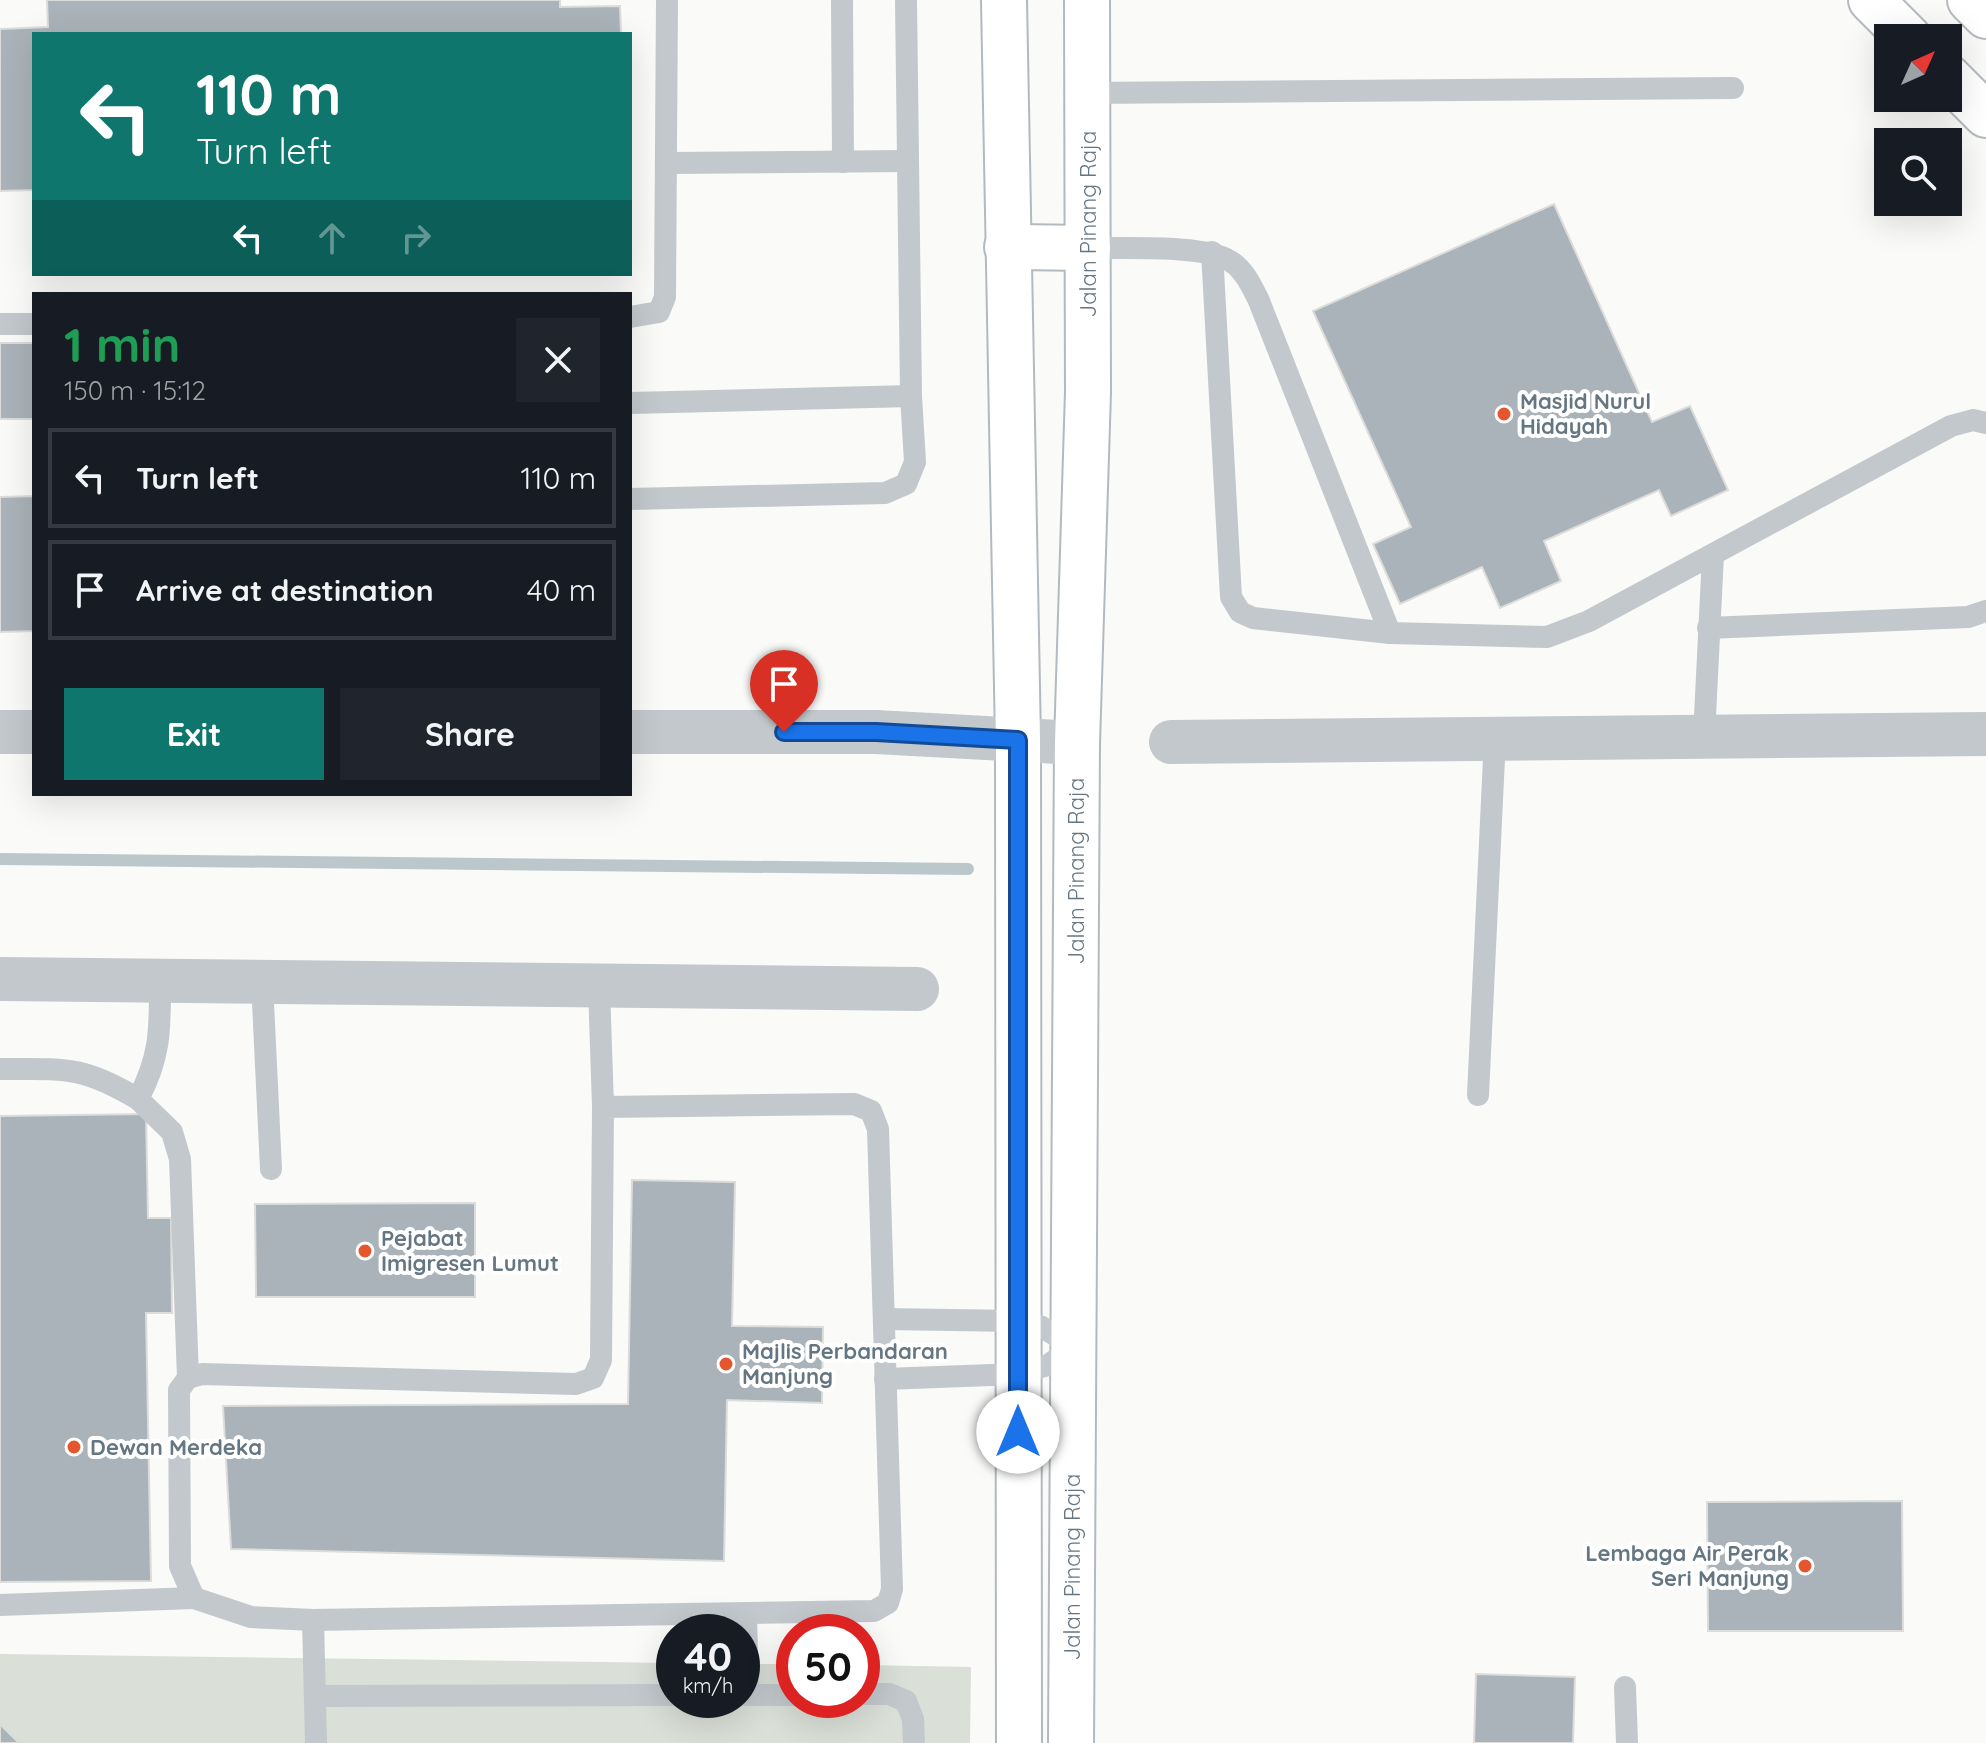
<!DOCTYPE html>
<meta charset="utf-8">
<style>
body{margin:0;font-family:Quicksand,sans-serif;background:#20242c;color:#f1f3f6;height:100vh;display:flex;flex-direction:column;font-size:30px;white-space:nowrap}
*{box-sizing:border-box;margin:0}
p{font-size:26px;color:#9ea1a6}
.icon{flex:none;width:44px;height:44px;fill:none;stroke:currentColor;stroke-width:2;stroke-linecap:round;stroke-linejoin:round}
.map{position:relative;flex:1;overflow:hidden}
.details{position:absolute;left:32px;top:292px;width:600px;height:504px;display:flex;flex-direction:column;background:#171b24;border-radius:0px;box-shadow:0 8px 32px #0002}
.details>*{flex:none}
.banner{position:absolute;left:32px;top:32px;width:600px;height:244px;border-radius:0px;box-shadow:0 8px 32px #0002;background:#0f766e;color:#fff;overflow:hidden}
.needle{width:52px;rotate:45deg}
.buttons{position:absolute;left:1874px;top:24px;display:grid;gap:16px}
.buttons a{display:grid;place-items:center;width:88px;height:88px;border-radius:0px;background:#171b24;box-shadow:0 8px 32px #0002;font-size:40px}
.speed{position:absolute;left:656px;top:1614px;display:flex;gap:16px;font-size:40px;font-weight:700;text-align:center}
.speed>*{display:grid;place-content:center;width:104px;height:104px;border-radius:50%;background:#171b24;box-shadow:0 8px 32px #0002;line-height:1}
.speed small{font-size:20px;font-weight:400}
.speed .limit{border:12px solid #d22;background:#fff;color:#111}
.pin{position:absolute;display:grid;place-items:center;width:68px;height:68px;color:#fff;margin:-82px -34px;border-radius:50% 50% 50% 0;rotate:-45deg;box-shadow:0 0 8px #0007}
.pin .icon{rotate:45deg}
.me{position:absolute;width:88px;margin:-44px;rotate:0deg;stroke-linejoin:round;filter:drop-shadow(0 0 6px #0008)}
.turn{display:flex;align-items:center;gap:28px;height:168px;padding:0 32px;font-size:36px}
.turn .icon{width:104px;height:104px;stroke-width:2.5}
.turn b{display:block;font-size:56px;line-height:68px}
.lanes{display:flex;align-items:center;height:76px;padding:0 32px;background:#0003;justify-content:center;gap:40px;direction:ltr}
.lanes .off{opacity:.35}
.round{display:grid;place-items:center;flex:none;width:84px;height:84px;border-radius:0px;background:#20242c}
.head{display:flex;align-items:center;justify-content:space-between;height:136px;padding:0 32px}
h1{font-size:48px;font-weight:700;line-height:60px;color:#1e9e55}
.cta{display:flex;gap:16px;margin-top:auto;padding:16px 32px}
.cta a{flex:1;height:92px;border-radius:0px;background:#0f766e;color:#fff;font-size:32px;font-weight:700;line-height:92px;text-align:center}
.cta a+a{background:#20242c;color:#f1f3f6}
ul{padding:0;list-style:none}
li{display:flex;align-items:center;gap:24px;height:100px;margin:0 16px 12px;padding:0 16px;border:4px solid #363941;border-radius:0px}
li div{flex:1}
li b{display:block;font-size:30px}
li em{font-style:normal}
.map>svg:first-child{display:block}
.green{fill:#dadfd7}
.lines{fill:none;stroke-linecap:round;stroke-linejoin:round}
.stream{stroke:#bbc7cb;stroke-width:12}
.building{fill:#aab3b9;stroke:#dcdcda;stroke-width:2}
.secondary-casing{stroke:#b3babf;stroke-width:48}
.primary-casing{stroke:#b5babe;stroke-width:48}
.service{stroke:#c3c8cc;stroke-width:22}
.minor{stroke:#c3c8cc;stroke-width:44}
.tertiary{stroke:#c3c8cc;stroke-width:44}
.secondary{stroke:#fff;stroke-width:44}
.primary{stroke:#fff;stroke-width:44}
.route-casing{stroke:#114b97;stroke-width:20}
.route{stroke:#1a73e8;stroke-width:14}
.poi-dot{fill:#e4572e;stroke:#fff;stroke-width:3}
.labels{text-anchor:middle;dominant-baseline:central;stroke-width:8;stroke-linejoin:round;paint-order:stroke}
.street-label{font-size:22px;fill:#657683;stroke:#fff}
.poi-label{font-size:22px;font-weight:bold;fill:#657683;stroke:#fff;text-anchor:start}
</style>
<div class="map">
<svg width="1986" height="1743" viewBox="0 0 1986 1743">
<rect width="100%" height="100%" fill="#fafaf8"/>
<polygon class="green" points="0,1654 674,1663 674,1700 742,1700 742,1664 794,1664 794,1700 862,1700 862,1665 971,1667 970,1743 0,1743"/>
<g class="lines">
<polyline class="stream" points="0,859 968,869"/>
</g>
<g class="building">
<polygon points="47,0 560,0 560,7 620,6 621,34 34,34 34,190 0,191 0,29 48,27"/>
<polygon points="1554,204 1652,422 1690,406 1728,490 1671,516 1659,490 1544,541 1561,581 1500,608 1482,567 1400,604 1373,544 1411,527 1313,311"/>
<rect x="0" y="343" width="34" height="76"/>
<polygon points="34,496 34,631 0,632 0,497"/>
<polygon points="146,1114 148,1218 171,1218 172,1313 146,1313 151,1581 0,1582 0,1116"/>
<polygon points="632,1180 735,1182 732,1326 823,1327 822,1403 727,1400 724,1561 231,1549 223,1406 628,1404"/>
<polygon points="475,1203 475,1297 256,1297 255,1204"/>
<polygon points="1902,1501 1903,1631 1708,1631 1707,1502"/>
<polygon points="1476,1674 1575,1677 1573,1743 1474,1743"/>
<polygon points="0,1724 19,1743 0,1743"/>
</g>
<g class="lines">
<defs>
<g id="secondary">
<polyline points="1004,0 1018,740 1019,1743"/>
<polyline points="1007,247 1088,248"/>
<polyline points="1071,1743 1077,743 1088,392 1087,0"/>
</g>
<g id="primary">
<polyline points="1871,0 1909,38"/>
<polyline points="1970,0 1986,16"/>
<polyline points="1948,77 1986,115"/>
</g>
</defs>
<use href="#secondary" class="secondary-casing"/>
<use href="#primary" class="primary-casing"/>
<g class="service">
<polyline points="842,0 843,162"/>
<polyline points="1087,93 1733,88"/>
<polyline points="667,163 908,161"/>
<path d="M1088,248C1122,249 1205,244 1230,261C1244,269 1252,287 1259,301L1390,633"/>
<polyline points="1212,252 1231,597 1240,612 1253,618 1390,633 1547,637 1589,621 1951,426 1973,420 1986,423"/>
<polyline points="630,317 659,312 665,297 667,0"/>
<polyline points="0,324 34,324"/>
<polyline points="630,403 911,396"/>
<polyline points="630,499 885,493 906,484 915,462 911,396 906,0"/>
<polyline points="1708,628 1968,617 1986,611"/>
<polyline points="1704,736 1713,555"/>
<path d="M160,981C160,1028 161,1056 138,1099L172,1132L180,1159L188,1378"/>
<polyline points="262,982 271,1169"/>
<polyline points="599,987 603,1107 601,1360 593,1378 576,1384 202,1374 188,1378 179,1390 180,1566 194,1598 251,1617 313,1620 874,1611 888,1603 892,1589 878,1129 871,1111 854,1104 603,1107"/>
<path d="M0,1069C64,1069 81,1065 138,1099"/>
<polyline points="1478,1095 1495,737"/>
<polyline points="884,1319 1018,1321 1042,1327 1074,1347 1048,1365 1018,1374 885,1379"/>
<polyline points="0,1605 194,1598"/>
<polyline points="746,1614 748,1695"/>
<polyline points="313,1620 316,1743"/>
<polyline points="1625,1687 1627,1743"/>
<polyline points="862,1694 889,1694 906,1701 913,1719 914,1743"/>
<polyline points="742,1695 794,1695"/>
<polyline points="316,1696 674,1695"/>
</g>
<g class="minor">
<polyline points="1171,742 1986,734"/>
<polyline points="0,979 917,989"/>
</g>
<g class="tertiary">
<polyline points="0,732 34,732"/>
<polyline points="630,732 876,732 1077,743"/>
</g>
<use href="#secondary" class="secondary"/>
<use href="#primary" class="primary"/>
</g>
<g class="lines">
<defs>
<polyline id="route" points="784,732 876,732 1018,740 1018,1432"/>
</defs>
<use href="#route" class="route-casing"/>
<use href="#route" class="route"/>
</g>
<g class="poi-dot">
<circle cx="1504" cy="414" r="8"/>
<circle cx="365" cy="1251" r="8"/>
<circle cx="726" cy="1364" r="8"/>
<circle cx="74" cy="1447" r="8"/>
<circle cx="1805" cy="1566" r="8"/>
</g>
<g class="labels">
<g class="street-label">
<text transform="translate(1088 224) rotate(-90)">Jalan Pinang Raja</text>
<text transform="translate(1076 871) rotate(-90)">Jalan Pinang Raja</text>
<text transform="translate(1072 1567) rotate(-90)">Jalan Pinang Raja</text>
</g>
<g class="poi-label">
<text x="1520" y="401">Masjid Nurul<tspan x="1520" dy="25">Hidayah</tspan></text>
<text x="381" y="1238">Pejabat<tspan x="381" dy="25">Imigresen Lumut</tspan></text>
<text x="742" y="1351">Majlis Perbandaran<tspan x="742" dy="25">Manjung</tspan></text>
<text x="90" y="1447">Dewan Merdeka</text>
<text x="1789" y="1553" text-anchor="end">Lembaga Air Perak<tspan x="1789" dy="25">Seri Manjung</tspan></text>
</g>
</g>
</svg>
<div class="buttons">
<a><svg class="needle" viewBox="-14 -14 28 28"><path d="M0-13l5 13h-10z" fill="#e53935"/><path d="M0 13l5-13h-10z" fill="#9ea1a6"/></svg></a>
<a><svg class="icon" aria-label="search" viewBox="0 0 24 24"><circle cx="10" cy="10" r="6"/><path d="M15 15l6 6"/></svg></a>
</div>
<div class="speed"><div>40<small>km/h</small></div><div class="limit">50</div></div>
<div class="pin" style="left:784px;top:732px;background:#d93025"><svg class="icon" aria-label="arrive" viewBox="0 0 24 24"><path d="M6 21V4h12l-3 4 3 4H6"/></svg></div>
<svg class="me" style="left:1018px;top:1432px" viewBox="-20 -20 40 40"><circle r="19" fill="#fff"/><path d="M0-13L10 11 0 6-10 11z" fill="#1a73e8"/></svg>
<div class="banner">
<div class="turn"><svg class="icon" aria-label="left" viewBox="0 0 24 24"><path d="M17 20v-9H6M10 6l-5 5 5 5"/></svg><div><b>110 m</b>Turn left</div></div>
<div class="lanes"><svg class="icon" aria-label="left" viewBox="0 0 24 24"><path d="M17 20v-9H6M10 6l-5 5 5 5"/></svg><svg class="icon off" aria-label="ahead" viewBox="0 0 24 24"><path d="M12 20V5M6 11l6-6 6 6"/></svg><svg class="icon off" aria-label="right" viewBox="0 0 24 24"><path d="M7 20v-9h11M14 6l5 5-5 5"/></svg></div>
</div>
<section class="details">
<div class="head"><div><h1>1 min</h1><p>150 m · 15:12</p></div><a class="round"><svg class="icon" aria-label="close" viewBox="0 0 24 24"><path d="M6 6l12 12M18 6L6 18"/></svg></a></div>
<ul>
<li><svg class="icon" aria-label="left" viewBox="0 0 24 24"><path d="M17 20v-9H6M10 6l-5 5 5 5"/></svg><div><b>Turn left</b></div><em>110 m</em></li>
<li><svg class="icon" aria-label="arrive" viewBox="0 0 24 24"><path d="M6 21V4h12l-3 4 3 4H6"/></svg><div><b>Arrive at destination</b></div><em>40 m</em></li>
</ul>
<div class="cta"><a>Exit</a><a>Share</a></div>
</section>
</div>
